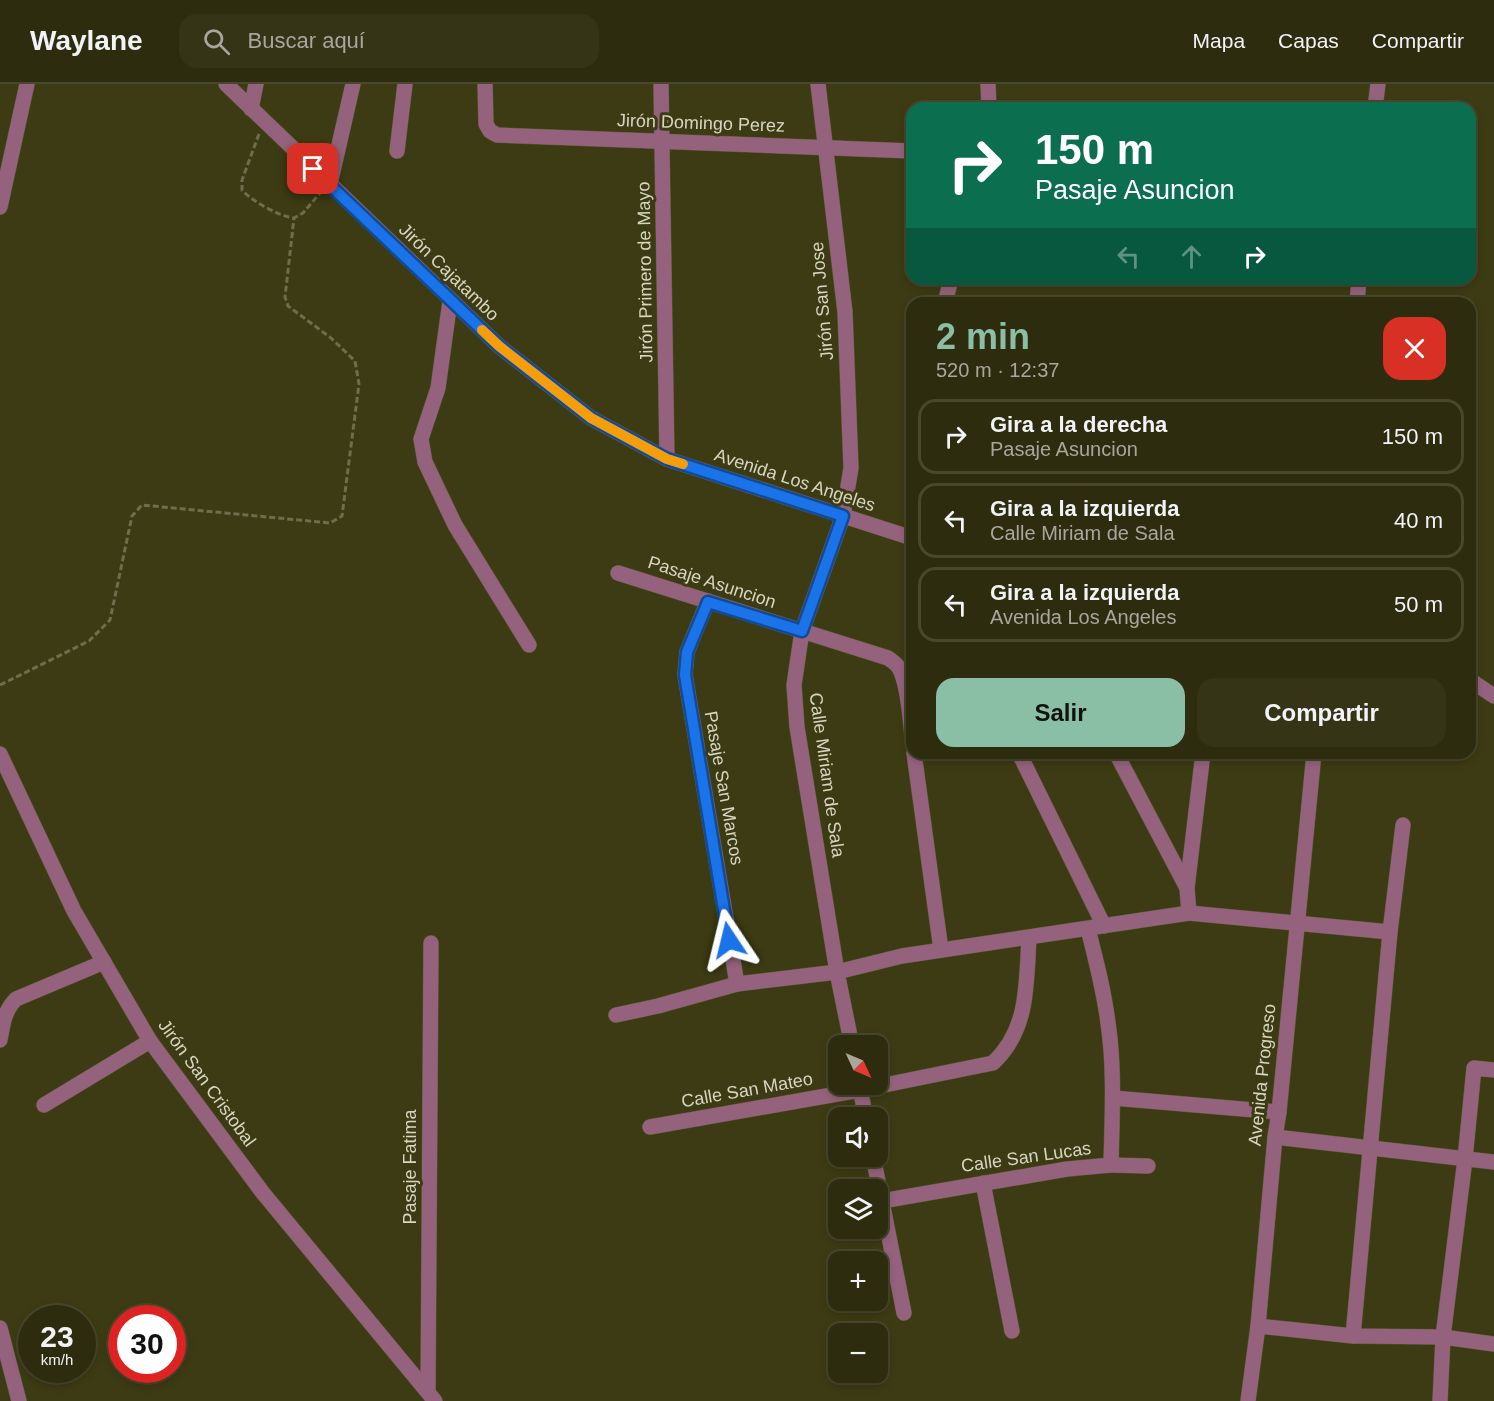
<!DOCTYPE html>
<html lang="es">
<meta charset="utf-8">
<style>
body{margin:0;font-family:Arial,sans-serif;background:#353417;color:#f1f3f6;height:100vh;display:flex;flex-direction:column;font-size:22px;white-space:nowrap}
*{box-sizing:border-box;margin:0}
p{font-size:20px;color:#a7a79e}
.icon{flex:none;width:33px;height:33px;fill:none;stroke:currentColor;stroke-width:2;stroke-linecap:round;stroke-linejoin:round}
.map{position:relative;flex:1;overflow:hidden}
.sheet{position:absolute;left:906px;top:213px;width:570px;height:462px;display:flex;flex-direction:column;background:#2d2c0e;border-radius:18px;box-shadow:0 3px 9px #0003,0 0 0 2px #48482e}
.sheet>*{flex:none}
.top-card{position:absolute;left:906px;top:18px;width:570px;height:183px;border-radius:18px;box-shadow:0 3px 9px #0003,0 0 0 2px #48482e;background:#0b6e4f;color:#fff;overflow:hidden}
.needle{width:39px;rotate:134deg}
.controls{position:absolute;left:828px;top:951px;display:grid;gap:12px}
.controls a{display:grid;place-items:center;width:60px;height:60px;border-radius:12px;background:#2d2c0e;box-shadow:0 3px 9px #0003,0 0 0 2px #48482e;font-size:30px}
.speed{position:absolute;left:18px;top:1221px;display:flex;gap:12px;font-size:30px;font-weight:700;text-align:center}
.speed>*{display:grid;place-content:center;width:78px;height:78px;border-radius:50%;background:#2d2c0e;box-shadow:0 3px 9px #0003,0 0 0 2px #48482e;line-height:1}
.speed small{font-size:15px;font-weight:400}
.speed .limit{border:9px solid #d22;background:#fff;color:#111}
.pin{position:absolute;display:grid;place-items:center;width:51px;height:51px;color:#fff;margin:-26px;border-radius:12px;box-shadow:0 3px 9px #0006}
.me{position:absolute;width:66px;margin:-33px;rotate:350deg;stroke-linejoin:round;filter:drop-shadow(0 0 4px #0008)}
.turn{display:flex;align-items:center;gap:21px;height:126px;padding:0 30px;font-size:27px}
.turn .icon{width:78px;height:78px;stroke-width:2.5}
.turn b{display:block;font-size:42px;line-height:51px}
.lanes{display:flex;align-items:center;height:57px;padding:0 30px;background:#0003;justify-content:center;gap:30px;direction:ltr}
.lanes .off{opacity:.35}
.round{display:grid;place-items:center;flex:none;width:63px;height:63px;border-radius:18px;background:#353417}
.headline{display:flex;align-items:center;justify-content:space-between;height:102px;padding:0 30px}
h1{font-size:36px;font-weight:700;line-height:45px;color:#8abfa5}
.action{display:flex;gap:12px;margin-top:auto;padding:12px 30px}
.action a{flex:1;height:69px;border-radius:18px;background:#8abfa5;color:#111;font-size:24px;font-weight:700;line-height:69px;text-align:center}
.action a+a{background:#353417;color:#f1f3f6}
ul{padding:0;list-style:none}
li{display:flex;align-items:center;gap:18px;height:75px;margin:0 12px 9px;padding:0 18px;border:3px solid #48482e;border-radius:18px}
li div{flex:1}
li b{display:block;font-size:22px}
li em{font-style:normal}
header{display:flex;align-items:center;gap:36px;box-sizing:border-box;height:84px;padding:0 30px;background:#2d2c0e;border-bottom:2px solid #48482e}
header strong{font-size:28px}
nav{display:flex;gap:33px;margin-inline-start:auto;font-size:21px}
.search{width:420px;height:54px;background:#353417;display:flex;align-items:center;gap:15px;box-sizing:border-box;padding:0 21px;border-radius:18px;color:#a7a79e;font-size:22px}
.map>svg:first-child{display:block}
.lines{fill:none;stroke-linecap:round;stroke-linejoin:round}
.minor-casing{stroke:#585732;stroke-width:16}
.path{stroke:#6e6e4c;stroke-width:3;stroke-dasharray:6 3;stroke-linecap:butt}
.minor{stroke:#94627c;stroke-width:15}
.route-casing{stroke:#114b97;stroke-width:15}
.route{stroke:#1a73e8;stroke-width:10}
.slow{stroke:#f59e0b;stroke-width:10}
.labels{text-anchor:middle;dominant-baseline:central;stroke-width:6;stroke-linejoin:round;paint-order:stroke}
.street-label{font-size:18px;fill:#d6d6c1;stroke:#3c3b13}
</style>
<header>
<strong>Waylane</strong>
<div class="search"><svg class="icon" aria-label="search" viewBox="0 0 24 24"><circle cx="10" cy="10" r="6"/><path d="M15 15l6 6"/></svg>Buscar aquí</div>
<nav><a>Mapa</a><a>Capas</a><a>Compartir</a></nav>
</header>
<div class="map">
<svg width="1494" height="1317" viewBox="0 0 1494 1317">
<rect width="100%" height="100%" fill="#3c3b13"/>
<g class="lines">
<defs>
<g id="minor">
<polyline points="226,0 499,262 591,334 667,375 912,454"/>
<polyline points="485,0 486,40 490,47 497,51 912,67"/>
<polyline points="661,0 667,375"/>
<polyline points="818,0 845,228 851,384 843,432 802,547 794,601 797,643 837,888 852,962"/>
<polyline points="988,0 989,24"/>
<polyline points="1375,24 1378,0"/>
<polyline points="251,25 256,0"/>
<polyline points="397,67 405,0"/>
<polyline points="330,100 353,0"/>
<polyline points="0,123 27,0"/>
<polyline points="450,217 438,304 421,355 425,378 455,441 529,561"/>
<polyline points="945,219 951,195"/>
<polyline points="1357,219 1359,195"/>
<path d="M618,489L888,574C892,577 897,580 899,584C908,599 910,634 912,652"/>
<polyline points="708,517 687,568 685,591 737,900"/>
<polyline points="1470,596 1494,612"/>
<polyline points="914,669 941,866"/>
<polyline points="1019,669 1104,842"/>
<polyline points="1116,669 1187,804"/>
<polyline points="0,670 74,827 150,957 263,1109 435,1317"/>
<polyline points="1189,829 1187,804 1203,669"/>
<polyline points="616,931 658,922 737,900 837,888 902,872 1189,829 1390,848"/>
<path d="M0,956C3,940 4,927 16,915L104,878"/>
<polyline points="859,1000 866,1034"/>
<polyline points="1113,1014 1279,1028"/>
<polyline points="44,1021 150,957"/>
<path d="M650,1043L860,1006L993,979C1029,945 1026,901 1029,854"/>
<polyline points="1275,1053 1494,1078"/>
<polyline points="873,1072 904,1229"/>
<polyline points="1111,1081 1148,1082"/>
<polyline points="983,1099 1012,1247"/>
<path d="M882,1117L1067,1085L1111,1081C1112,1034 1115,985 1108,939C1104,907 1096,876 1088,845"/>
<polyline points="1258,1242 1353,1252 1443,1253 1494,1260"/>
<polyline points="0,1244 19,1317"/>
<polyline points="1353,1252 1390,848 1403,741"/>
<polyline points="428,1308 431,859"/>
<polyline points="1248,1317 1258,1242 1275,1053 1279,1028 1314,669"/>
<polyline points="1440,1317 1443,1253 1465,1075 1474,984 1494,986"/>
</g>
</defs>
<use href="#minor" class="minor-casing"/>
<g class="path">
<path d="M259,50L242,96V106C253,118 279,132 294,134L303,129L320,109"/>
<polyline points="0,601 89,557 110,536 132,432 142,421 330,439 342,432 359,300 355,277 331,254 288,222 285,213 294,134"/>
</g>
<use href="#minor" class="minor"/>
</g>
<g class="lines">
<defs>
<polyline id="route" points="313,85 499,262 591,334 667,375 843,432 802,547 708,518 687,568 685,591 729,856"/>
</defs>
<use href="#route" class="route-casing"/>
<use href="#route" class="route"/>
<polyline class="slow" points="482,246 499,262 591,334 667,375 683,380"/>
</g>
<g class="labels">
<g class="street-label">
<text transform="translate(701 39) rotate(2)">Jirón Domingo Perez</text>
<text transform="translate(449 188) rotate(44)">Jirón Cajatambo</text>
<text transform="translate(645 188) rotate(-91)">Jirón Primero de Mayo</text>
<text transform="translate(822 217) rotate(-95)">Jirón San Jose</text>
<text transform="translate(795 396) rotate(18)">Avenida Los Angeles</text>
<text transform="translate(712 498) rotate(18)">Pasaje Asuncion</text>
<text transform="translate(827 691) rotate(82)">Calle Miriam de Sala</text>
<text transform="translate(724 704) rotate(80)">Pasaje San Marcos</text>
<text transform="translate(1262 991) rotate(-84)">Avenida Progreso</text>
<text transform="translate(207 999) rotate(54)">Jirón San Cristobal</text>
<text transform="translate(747 1006) rotate(-10)">Calle San Mateo</text>
<text transform="translate(1026 1073) rotate(-8)">Calle San Lucas</text>
<text transform="translate(410 1083) rotate(-90)">Pasaje Fatima</text>
</g>
</g>
</svg>
<div class="controls">
<a><svg class="needle" viewBox="-14 -14 28 28"><path d="M0-13l5 13h-10z" fill="#e53935"/><path d="M0 13l5-13h-10z" fill="#a7a79e"/></svg></a>
<a><svg class="icon" aria-label="sound" viewBox="0 0 24 24"><path d="M4 9h4l5-4v14l-5-4H4zM17 9q2 3 0 6"/></svg></a>
<a><svg class="icon" aria-label="layers" viewBox="0 0 24 24"><path d="M12 4l9 5-9 5-9-5zM3 14l9 5 9-5"/></svg></a>
<a>+</a>
<a>−</a>
</div>
<div class="speed"><div>23<small>km/h</small></div><div class="limit">30</div></div>
<div class="pin" style="left:313px;top:85px;background:#d93025"><svg class="icon" aria-label="arrive" viewBox="0 0 24 24"><path d="M6 21V4h12l-3 4 3 4H6"/></svg></div>
<svg class="me" style="left:729px;top:856px" viewBox="-20 -20 40 40"><path d="M0-17L14 15 0 8-14 15z" fill="#1a73e8" stroke="#fff" stroke-width="4"/></svg>
<div class="top-card">
<div class="turn"><svg class="icon" aria-label="right" viewBox="0 0 24 24"><path d="M7 20v-9h11M14 6l5 5-5 5"/></svg><div><b>150 m</b>Pasaje Asuncion</div></div>
<div class="lanes"><svg class="icon off" aria-label="left" viewBox="0 0 24 24"><path d="M17 20v-9H6M10 6l-5 5 5 5"/></svg><svg class="icon off" aria-label="ahead" viewBox="0 0 24 24"><path d="M12 20V5M6 11l6-6 6 6"/></svg><svg class="icon" aria-label="right" viewBox="0 0 24 24"><path d="M7 20v-9h11M14 6l5 5-5 5"/></svg></div>
</div>
<section class="sheet">
<div class="headline"><div><h1>2 min</h1><p>520 m · 12:37</p></div><a class="round" style="background:#d93025;color:#fff"><svg class="icon" aria-label="close" viewBox="0 0 24 24"><path d="M6 6l12 12M18 6L6 18"/></svg></a></div>
<ul>
<li><svg class="icon" aria-label="right" viewBox="0 0 24 24"><path d="M7 20v-9h11M14 6l5 5-5 5"/></svg><div><b>Gira a la derecha</b><p>Pasaje Asuncion</p></div><em>150 m</em></li>
<li><svg class="icon" aria-label="left" viewBox="0 0 24 24"><path d="M17 20v-9H6M10 6l-5 5 5 5"/></svg><div><b>Gira a la izquierda</b><p>Calle Miriam de Sala</p></div><em>40 m</em></li>
<li><svg class="icon" aria-label="left" viewBox="0 0 24 24"><path d="M17 20v-9H6M10 6l-5 5 5 5"/></svg><div><b>Gira a la izquierda</b><p>Avenida Los Angeles</p></div><em>50 m</em></li>
</ul>
<div class="action"><a>Salir</a><a>Compartir</a></div>
</section>
</div>
